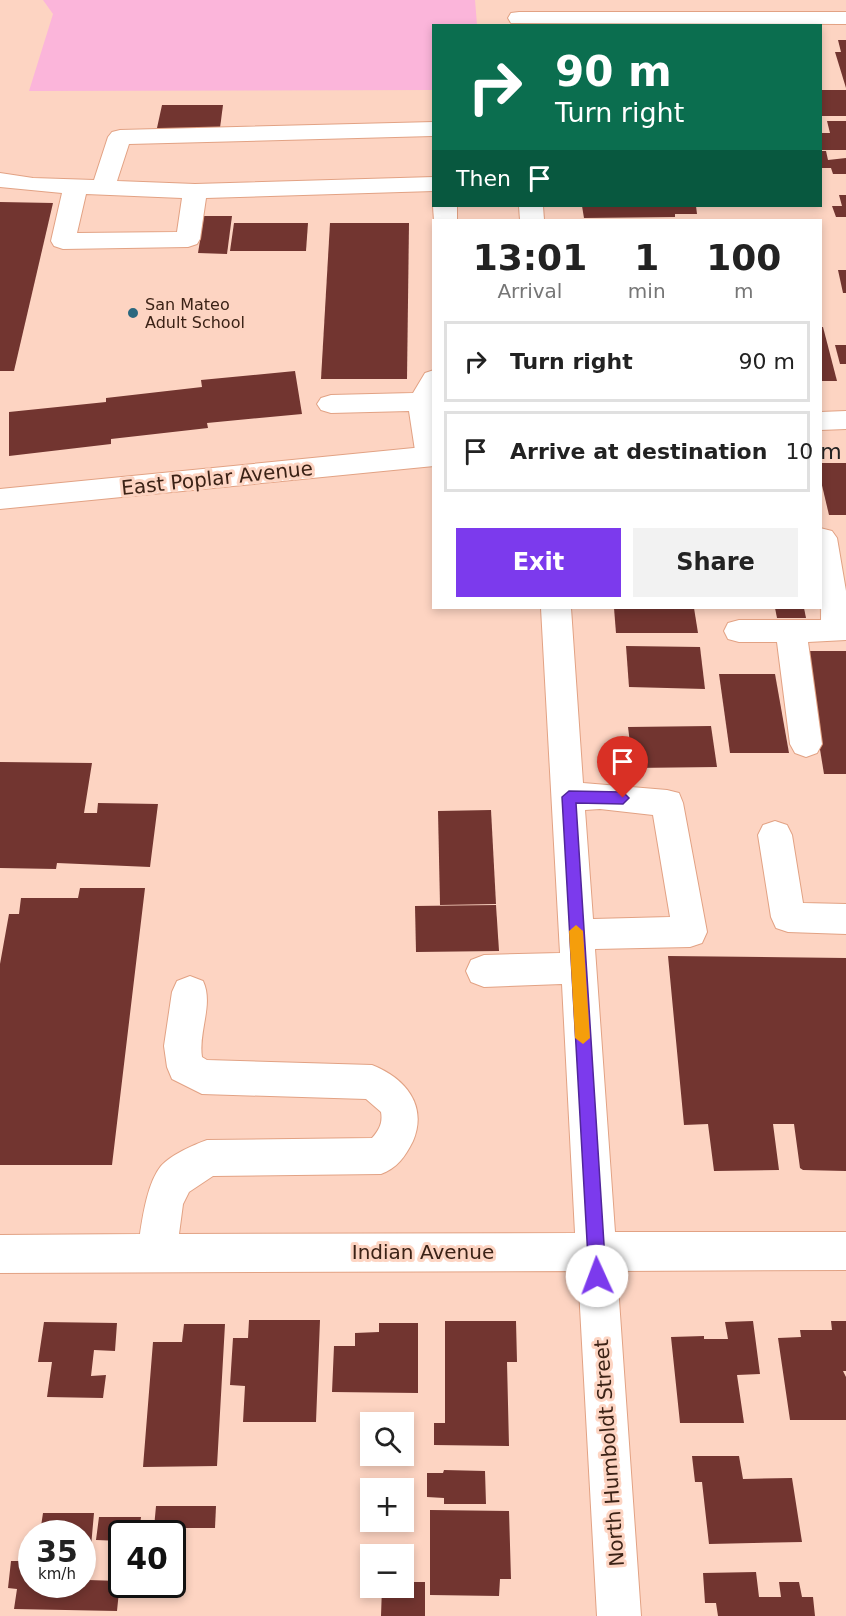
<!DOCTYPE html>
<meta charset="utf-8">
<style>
body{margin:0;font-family:"DejaVu Sans",sans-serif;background:#f2f2f2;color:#222;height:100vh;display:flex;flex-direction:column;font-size:22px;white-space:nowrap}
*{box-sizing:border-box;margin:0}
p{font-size:20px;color:#767676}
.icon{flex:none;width:33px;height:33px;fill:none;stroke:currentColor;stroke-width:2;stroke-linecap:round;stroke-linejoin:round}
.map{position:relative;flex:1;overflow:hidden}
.sheet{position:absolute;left:432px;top:219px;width:390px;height:390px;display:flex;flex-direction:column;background:#fff;border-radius:0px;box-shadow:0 3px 9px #0003}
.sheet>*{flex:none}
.hud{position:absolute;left:432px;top:24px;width:390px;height:183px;border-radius:0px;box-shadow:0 3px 9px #0003;background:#0b6e4f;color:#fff;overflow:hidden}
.tools{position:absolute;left:360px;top:1412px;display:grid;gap:12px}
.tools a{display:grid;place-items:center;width:54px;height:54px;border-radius:0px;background:#fff;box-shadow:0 3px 9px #0003;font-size:30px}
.speed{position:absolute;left:18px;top:1520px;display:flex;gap:12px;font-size:30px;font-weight:700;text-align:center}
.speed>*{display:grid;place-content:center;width:78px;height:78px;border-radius:50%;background:#fff;box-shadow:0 3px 9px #0003;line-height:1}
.speed small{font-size:15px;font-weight:400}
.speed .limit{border:3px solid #111;border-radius:9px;background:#fff;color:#111}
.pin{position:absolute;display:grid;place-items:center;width:51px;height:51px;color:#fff;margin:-62px -26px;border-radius:50% 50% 50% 0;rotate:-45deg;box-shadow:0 0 6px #0007}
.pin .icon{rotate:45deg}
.me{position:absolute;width:66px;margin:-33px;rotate:358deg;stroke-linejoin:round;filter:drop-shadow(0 0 4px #0008)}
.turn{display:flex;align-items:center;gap:21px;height:126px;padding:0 24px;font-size:27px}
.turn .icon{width:78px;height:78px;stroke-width:2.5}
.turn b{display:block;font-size:42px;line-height:51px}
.then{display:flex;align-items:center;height:57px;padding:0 24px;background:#0003;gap:12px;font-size:22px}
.eta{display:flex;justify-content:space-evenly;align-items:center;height:102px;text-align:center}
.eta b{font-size:36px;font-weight:600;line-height:42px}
.primary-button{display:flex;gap:12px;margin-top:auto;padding:12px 24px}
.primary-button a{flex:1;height:69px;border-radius:0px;background:#7c3aed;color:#fff;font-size:24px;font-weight:600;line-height:69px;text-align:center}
.primary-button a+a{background:#f2f2f2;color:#222}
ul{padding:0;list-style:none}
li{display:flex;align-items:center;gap:18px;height:81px;margin:0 12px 9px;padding:0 12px;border:3px solid #e0e0e0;border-radius:0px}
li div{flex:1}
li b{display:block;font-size:22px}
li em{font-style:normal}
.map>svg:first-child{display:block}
.green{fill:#fbb5da}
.building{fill:#723530}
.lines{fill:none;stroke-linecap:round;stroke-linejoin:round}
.minor-casing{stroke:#e2a284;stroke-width:2}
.major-casing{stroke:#e2a284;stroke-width:2}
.minor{fill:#fff;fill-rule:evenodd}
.major{fill:#fff;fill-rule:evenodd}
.route{fill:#7c3aed;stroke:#51269a;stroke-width:1.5}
.slow{fill:#f59e0b}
.poi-dot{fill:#2b687f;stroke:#fdd4c2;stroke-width:2}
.labels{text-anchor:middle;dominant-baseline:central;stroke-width:6;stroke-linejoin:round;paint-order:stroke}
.far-poi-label{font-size:16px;fill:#3b2216;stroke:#fdd4c2;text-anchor:start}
.street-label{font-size:20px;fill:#3b2216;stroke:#fdd4c2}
</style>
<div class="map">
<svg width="846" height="1616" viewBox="0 0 846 1616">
<rect width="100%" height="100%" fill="#fdd4c2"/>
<polygon class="green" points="43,0 475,0 477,25 434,26 433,90 29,91 53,14"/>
<g class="building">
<polygon points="838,40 846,40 846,88 835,52 841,52"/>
<polygon points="820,90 846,90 846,116 821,116"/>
<polygon points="162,105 223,105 220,128 157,128"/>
<polygon points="827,121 846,121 846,150 820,150 820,133 830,133"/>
<polygon points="820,151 826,151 828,160 846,158 846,174 833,174 831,168 820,168"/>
<polygon points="839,195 846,195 846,217 836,217 832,206 842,206"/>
<polygon points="0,202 53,203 14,371 0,371"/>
<polygon points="582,206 696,206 697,214 675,214 675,217 584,218"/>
<polygon points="204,216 232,216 227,254 198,253"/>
<polygon points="234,223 308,223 306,251 230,251"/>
<polygon points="330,223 409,223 407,379 321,379"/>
<polygon points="838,270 846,270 846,293 843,293"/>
<polygon points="820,327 823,327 837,381 820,381"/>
<polygon points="835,345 846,345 846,364 840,364"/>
<polygon points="295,371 302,414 207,423 208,428 111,439 111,444 9,456 9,412 106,402 106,398 202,387 201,380"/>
<polygon points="820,463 846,463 846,515 829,515 820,477"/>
<polygon points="614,608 694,608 698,633 616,633"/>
<polygon points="775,608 804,608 806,618 777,618"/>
<polygon points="626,646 700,647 705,689 629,687"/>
<polygon points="804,651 846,651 846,774 824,774"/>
<polygon points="719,674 775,674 789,753 730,753"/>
<polygon points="711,726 717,767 633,768 628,727"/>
<polygon points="0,762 92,763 84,813 97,813 98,803 158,804 150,867 57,863 56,869 0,868"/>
<polygon points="491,810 496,904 440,905 438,811"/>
<polygon points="80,888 145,888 112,1165 0,1165 0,964 9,914 19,914 21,898 78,898"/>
<polygon points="496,905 499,951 416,952 415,906"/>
<polygon points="668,956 846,958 846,1171 803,1170 800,1168 794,1124 773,1124 779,1170 714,1171 708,1124 684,1125"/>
<polygon points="249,1320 320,1320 316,1422 243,1422 245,1386 230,1385 233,1338 248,1338"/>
<polygon points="445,1321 516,1321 517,1362 507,1362 509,1446 434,1445 434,1423 445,1423"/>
<polygon points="753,1321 760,1374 737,1375 744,1423 680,1423 671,1337 704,1336 704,1339 728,1339 725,1322"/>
<polygon points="831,1321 846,1321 846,1371 843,1371 846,1377 846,1420 790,1420 778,1338 801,1337 800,1330 832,1330"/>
<polygon points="44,1322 117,1323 115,1351 94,1350 91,1376 106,1375 103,1398 47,1397 52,1362 38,1362"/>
<polygon points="379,1323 418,1323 418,1393 332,1392 334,1346 355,1346 355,1333 379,1332"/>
<polygon points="184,1324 225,1324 217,1466 143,1467 153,1342 182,1342"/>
<polygon points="692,1456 739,1456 743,1479 792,1478 802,1542 709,1544 702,1482 695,1482"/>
<polygon points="444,1470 485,1471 486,1504 444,1504 444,1498 427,1497 427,1473 443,1473"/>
<polygon points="156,1506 216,1506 215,1528 154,1528"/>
<polygon points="430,1510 509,1511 511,1579 500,1579 499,1596 430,1595"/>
<polygon points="43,1513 94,1513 88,1580 120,1581 117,1611 14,1609 17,1589 8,1588 11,1561 21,1561 24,1539 32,1539 32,1584 82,1584 82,1533 40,1533"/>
<polygon points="99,1517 141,1517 139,1533 122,1533 122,1541 96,1540"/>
<polygon points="756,1572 759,1597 781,1597 779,1582 799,1582 802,1597 813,1597 815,1616 718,1616 716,1603 705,1603 703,1573"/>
<polygon points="404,1582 425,1582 425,1616 381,1616 382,1587 404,1587"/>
</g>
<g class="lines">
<defs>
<g id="minor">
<polygon points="519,12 846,12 846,24 511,23 508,18 511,13"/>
<path d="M434,122L433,136L129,144L117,181L195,184L434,177V191L206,198L200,239L197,244L188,247L63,249L54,246L51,241L62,193L0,187V173L33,178L94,180L108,137L112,132L120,130ZM86,194L182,198L177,232L77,233Z"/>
<polygon points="433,206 457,206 457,220 434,221"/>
<polygon points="519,206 543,206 544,220 520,220"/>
<polygon points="434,370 434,466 420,464 416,457 409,411 331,413 321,410 317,404 321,398 331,395 413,393 425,373"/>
<polygon points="820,528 832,531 837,538 846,591 846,640 808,642 822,744 817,753 806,757 795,753 790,744 777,642 739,642 728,639 724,631 728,623 739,620 821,620"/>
<path d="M541,608H571L583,783L667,790L679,793L683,803L707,932L702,943L690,947L595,949L615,1232H846V1270L617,1271L641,1616H597L578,1271L0,1273V1235L140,1234C143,1214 148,1182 161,1166C171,1155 193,1145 207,1140L372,1138C379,1130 383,1123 381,1112L366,1099L202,1094L172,1079L167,1067L164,1046L172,992L177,981L190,976L203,981C214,1004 198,1032 202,1057L207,1060L372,1065C405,1078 428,1105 413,1141C405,1157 397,1168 381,1174L213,1176L189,1192L183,1204L179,1234L575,1233L562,984L484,987L471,982L466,971L471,960L484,955L560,953ZM600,809L653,815L670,917L593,919L585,810Z"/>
<polygon points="775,821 787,825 792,835 803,903 846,904 846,934 788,932 776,928 771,917 758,835 763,825"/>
</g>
<g id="major">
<polygon points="846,411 846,429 820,430 820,412"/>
<polygon points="434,446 434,466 0,509 0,489"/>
</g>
</defs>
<use href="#minor" class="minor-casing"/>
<use href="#major" class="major-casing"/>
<use href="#minor" class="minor"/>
<use href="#major" class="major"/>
</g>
<polygon class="route" points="569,791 623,792 629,798 623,804 576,803 606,1276 603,1282 597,1284 591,1282 589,1276 562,797"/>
<polygon class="slow" points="576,925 583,931 590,1038 583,1044 575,1038 569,931"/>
<circle class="poi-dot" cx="133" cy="313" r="6"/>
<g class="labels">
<g class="far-poi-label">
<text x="145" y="304">San Mateo<tspan x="145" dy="18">Adult School</tspan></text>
</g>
<g class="street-label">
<text transform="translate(217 478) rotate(-6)">East Poplar Avenue</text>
<text x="423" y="1252">Indian Avenue</text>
<text transform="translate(609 1453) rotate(-94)">North Humboldt Street</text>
</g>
</g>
</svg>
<div class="tools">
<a><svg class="icon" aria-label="search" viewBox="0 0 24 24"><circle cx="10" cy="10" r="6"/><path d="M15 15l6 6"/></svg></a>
<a>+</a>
<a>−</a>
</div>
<div class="speed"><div>35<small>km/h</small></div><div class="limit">40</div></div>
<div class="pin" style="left:623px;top:798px;background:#d93025"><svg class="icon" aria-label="arrive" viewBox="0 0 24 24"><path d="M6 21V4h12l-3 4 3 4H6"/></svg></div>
<svg class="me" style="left:597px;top:1276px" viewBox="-20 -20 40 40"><circle r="19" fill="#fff"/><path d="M0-13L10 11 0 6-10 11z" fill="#7c3aed"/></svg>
<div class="hud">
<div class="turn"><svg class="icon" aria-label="right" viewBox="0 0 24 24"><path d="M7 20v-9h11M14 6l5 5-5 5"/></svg><div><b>90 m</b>Turn right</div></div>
<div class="then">Then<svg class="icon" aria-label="arrive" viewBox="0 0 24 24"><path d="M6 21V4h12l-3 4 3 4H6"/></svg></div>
</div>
<section class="sheet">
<div class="eta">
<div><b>13:01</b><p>Arrival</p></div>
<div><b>1</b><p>min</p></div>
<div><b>100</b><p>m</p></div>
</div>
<ul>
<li><svg class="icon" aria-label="right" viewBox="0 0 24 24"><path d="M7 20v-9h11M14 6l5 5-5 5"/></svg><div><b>Turn right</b></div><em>90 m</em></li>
<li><svg class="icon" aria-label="arrive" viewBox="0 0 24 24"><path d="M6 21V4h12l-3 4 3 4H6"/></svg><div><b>Arrive at destination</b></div><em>10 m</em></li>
</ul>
<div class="primary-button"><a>Exit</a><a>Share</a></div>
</section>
</div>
